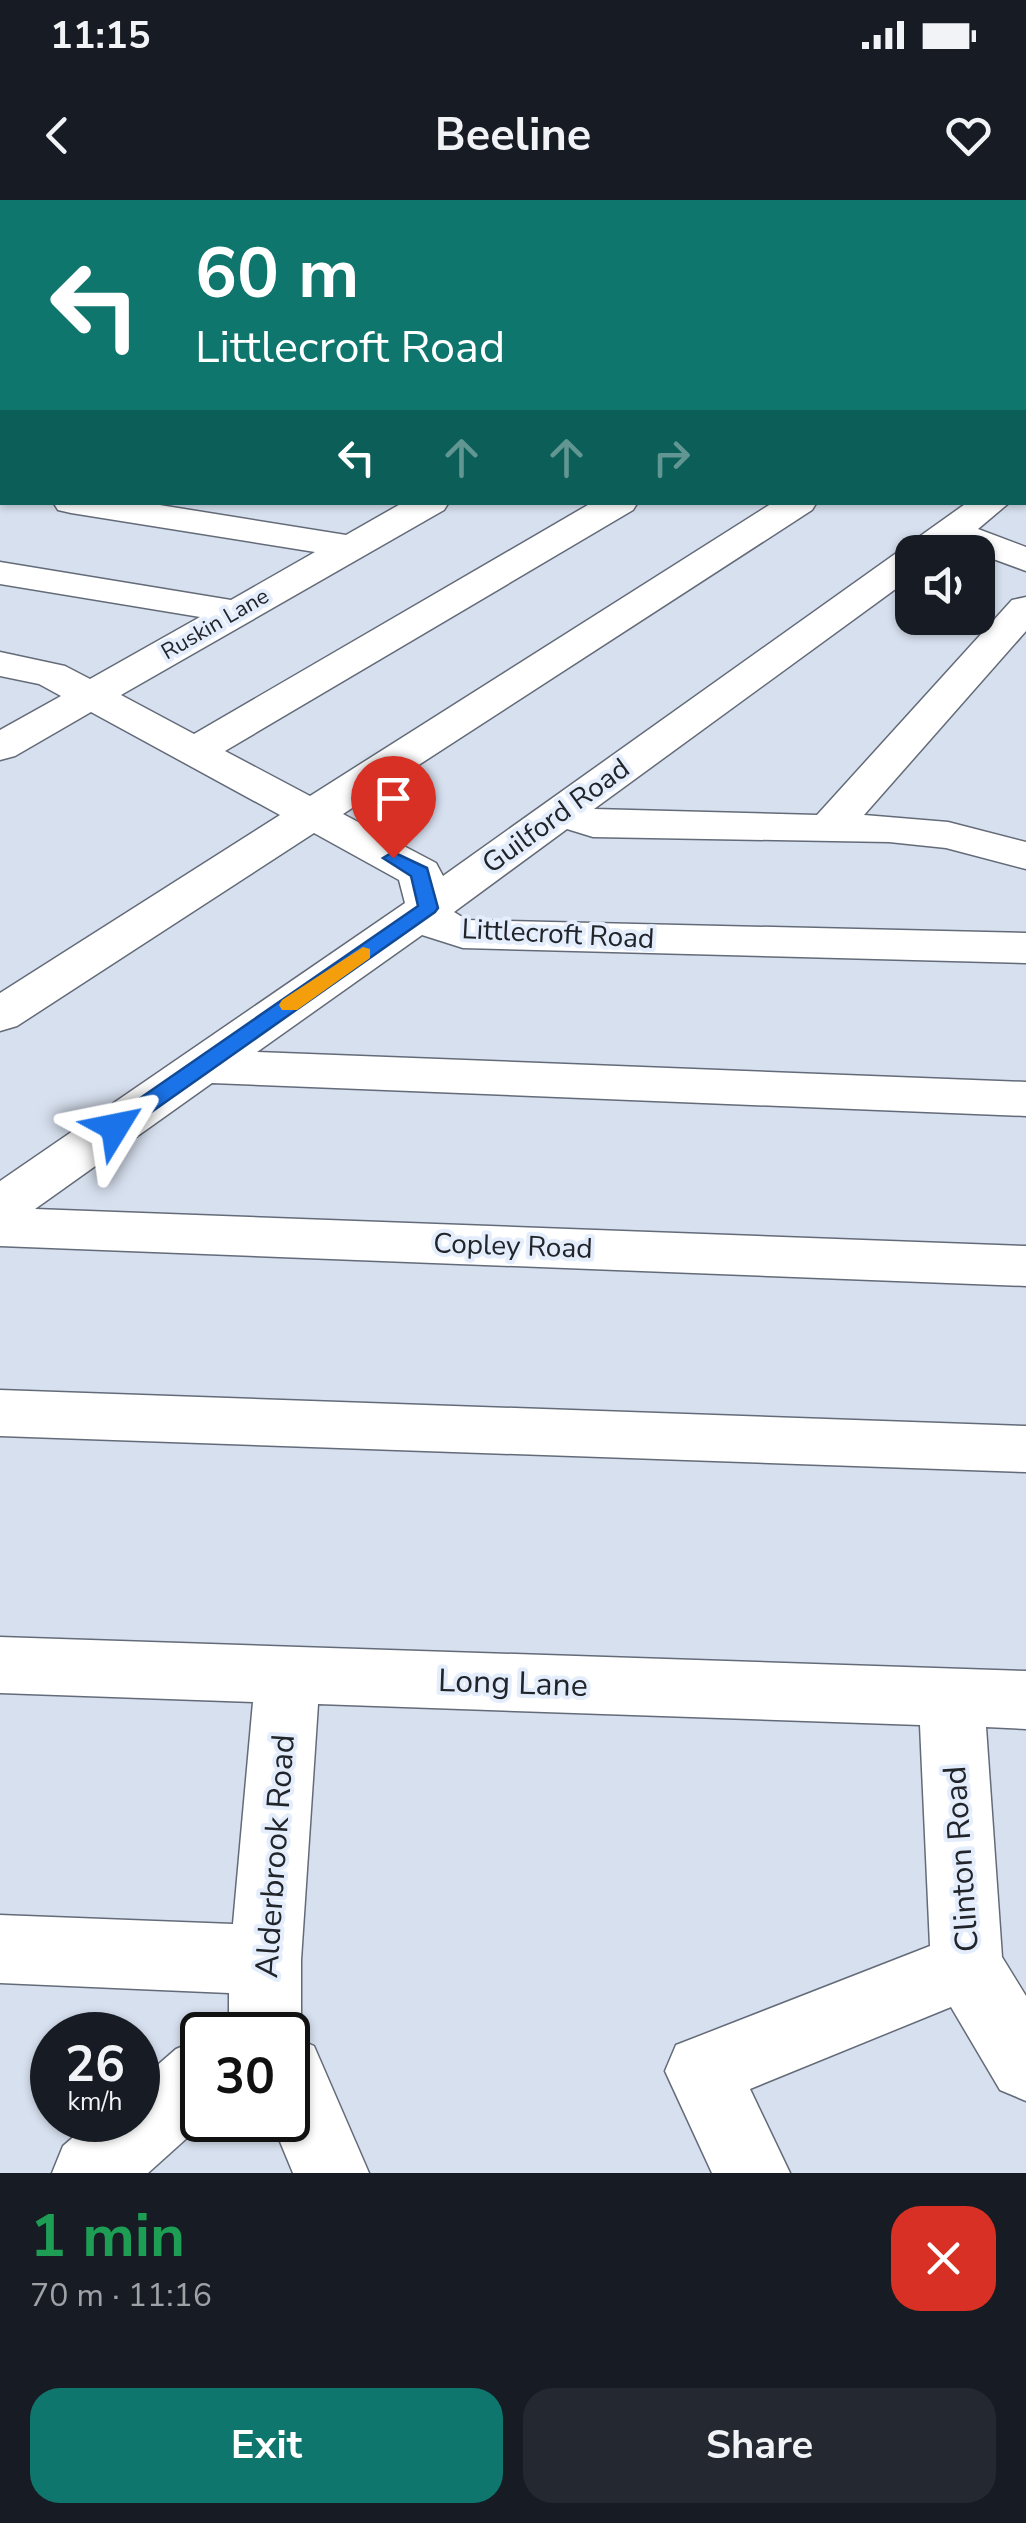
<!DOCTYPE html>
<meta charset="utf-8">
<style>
body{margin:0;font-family:"Nunito Sans",sans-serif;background:#242831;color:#f1f3f6;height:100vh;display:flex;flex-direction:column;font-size:38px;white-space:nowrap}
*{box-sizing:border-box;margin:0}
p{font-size:32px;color:#9ea1a6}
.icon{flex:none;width:55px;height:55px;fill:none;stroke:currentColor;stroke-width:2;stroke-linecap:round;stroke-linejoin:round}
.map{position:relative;height:1973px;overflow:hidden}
.panel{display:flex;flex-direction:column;background:#171b24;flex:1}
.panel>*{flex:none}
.banner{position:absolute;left:0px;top:0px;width:1028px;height:305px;box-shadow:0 2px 8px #0004;background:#0f766e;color:#fff;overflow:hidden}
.controls{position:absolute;left:895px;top:335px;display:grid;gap:20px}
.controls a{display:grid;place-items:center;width:100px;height:100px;border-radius:20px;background:#171b24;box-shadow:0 2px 8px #0004;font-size:50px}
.speed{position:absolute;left:30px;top:1812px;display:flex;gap:20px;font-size:50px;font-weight:700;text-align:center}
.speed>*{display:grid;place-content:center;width:130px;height:130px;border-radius:50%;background:#171b24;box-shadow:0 2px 8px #0004;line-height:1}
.speed small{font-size:25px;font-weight:400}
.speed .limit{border:5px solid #111;border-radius:15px;background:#fff;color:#111}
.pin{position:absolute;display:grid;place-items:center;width:85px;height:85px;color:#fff;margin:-102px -42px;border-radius:50% 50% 50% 0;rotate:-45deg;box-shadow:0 0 10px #0007}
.pin .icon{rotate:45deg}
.me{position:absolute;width:110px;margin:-55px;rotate:55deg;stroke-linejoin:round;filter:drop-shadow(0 0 8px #0008)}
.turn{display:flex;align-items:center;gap:35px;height:210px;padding:0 30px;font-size:45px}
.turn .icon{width:130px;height:130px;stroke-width:2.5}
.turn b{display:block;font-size:70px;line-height:85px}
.lanes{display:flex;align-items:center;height:95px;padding:0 30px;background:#0003;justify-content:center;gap:50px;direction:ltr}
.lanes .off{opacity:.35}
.round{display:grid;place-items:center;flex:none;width:105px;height:105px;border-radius:30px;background:#242831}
.overview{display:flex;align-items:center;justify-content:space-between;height:170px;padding:0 30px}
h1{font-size:60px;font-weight:700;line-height:75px;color:#1e9e55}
.action{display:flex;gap:20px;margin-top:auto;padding:20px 30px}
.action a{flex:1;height:115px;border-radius:30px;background:#0f766e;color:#fff;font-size:40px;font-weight:700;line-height:115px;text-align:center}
.action a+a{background:#242831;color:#f1f3f6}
.status{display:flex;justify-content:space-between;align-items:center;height:70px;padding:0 50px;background:#171b24;direction:ltr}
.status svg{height:28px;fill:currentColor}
header{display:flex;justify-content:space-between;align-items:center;height:130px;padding:0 30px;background:#171b24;font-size:45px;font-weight:700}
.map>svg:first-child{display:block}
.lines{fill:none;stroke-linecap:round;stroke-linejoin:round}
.minor-casing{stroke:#646b78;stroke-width:3}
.minor{fill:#fff;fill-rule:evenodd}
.route{fill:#1a73e8;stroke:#114b97;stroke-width:2.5}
.slow{fill:#f59e0b}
.labels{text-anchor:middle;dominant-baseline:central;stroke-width:8;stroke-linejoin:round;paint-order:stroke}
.far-street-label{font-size:22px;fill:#212429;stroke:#e4edfc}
.street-label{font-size:28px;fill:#212429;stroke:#e4edfc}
.near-street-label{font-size:32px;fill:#212429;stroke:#e4edfc}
</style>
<div class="status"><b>11:15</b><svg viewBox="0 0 49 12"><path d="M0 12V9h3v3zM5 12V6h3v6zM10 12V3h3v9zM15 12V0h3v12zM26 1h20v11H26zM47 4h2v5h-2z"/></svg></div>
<header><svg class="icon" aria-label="back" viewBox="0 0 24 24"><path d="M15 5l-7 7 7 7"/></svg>Beeline<svg class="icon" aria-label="heart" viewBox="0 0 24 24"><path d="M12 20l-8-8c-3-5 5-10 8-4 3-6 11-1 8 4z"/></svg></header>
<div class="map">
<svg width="1026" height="1973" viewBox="0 0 1026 1973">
<rect width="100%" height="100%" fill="#d7e0ef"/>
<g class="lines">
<defs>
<g id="minor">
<polygon points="73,0 118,0 119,2 75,2"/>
<polygon points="461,0 508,0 509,2 463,2"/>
<polygon points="844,0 887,0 888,2 846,2"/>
<rect x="1025" y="9" width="1" height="18"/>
<polygon points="0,34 2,35 2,53 0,52"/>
<polygon points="1026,55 1026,74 1025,74 1025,55"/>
<polygon points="1026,146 1026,166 1025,167 1025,147"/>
<rect x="0" y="209" width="2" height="20"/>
<polygon points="1026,267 1026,289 1025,290 1025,268"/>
<polygon points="0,280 2,281 2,303 0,302"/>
<polygon points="53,302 141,302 346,335 404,302 449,302 444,310 121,495 194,534 593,302 638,302 633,310 225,551 310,596 774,302 817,302 812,310 343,614 436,663 443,676 968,302 1010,302 978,329 1026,347 1026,371 955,345 945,352 912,352 912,377 594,609 817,615 1012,400 1026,397 1026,431 864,615 948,622 1026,642 1026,669 946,648 889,642 593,637 567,629 454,712 467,720 1026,733 1026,763 463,748 422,735 257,852 1026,882 1026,916 212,883 35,1009 1026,1046 1026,1086 0,1046 0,981 405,703 399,680 314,633 17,826 0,831 0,793 280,615 91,512 15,556 0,560 0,530 61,496 39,484 0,476 0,452 65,466 90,479 200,417 0,384 0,362 231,400 315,352 71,313 58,310"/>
<polygon points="0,1190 1026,1226 1026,1272 0,1236"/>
<polygon points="0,1437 1026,1471 1026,1529 986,1527 1002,1757 1026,1796 1026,1901 1000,1890 951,1807 750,1889 790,1973 712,1973 665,1871 676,1845 930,1746 920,1525 318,1504 301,1760 301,1820 308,1835 305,1842 314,1846 369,1973 293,1973 271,1920 288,1920 288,1835 234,1835 229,1821 229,1793 0,1783 0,1715 233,1724 253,1502 0,1493"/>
<polygon points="202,1838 202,1920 207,1920 148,1973 52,1973 63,1946 93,1920 138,1920 138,1882 176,1849"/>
</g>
</defs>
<use href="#minor" class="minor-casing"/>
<use href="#minor" class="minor"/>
</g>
<polygon class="route" points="393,652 427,668 438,708 435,712 123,932 107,932 104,927 107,921 418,706 411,676 383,658"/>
<polygon class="slow" points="363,747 370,749 370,758 297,810 282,810 279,805 282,800"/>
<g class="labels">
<g class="far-street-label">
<text transform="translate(215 424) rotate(-30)">Ruskin Lane</text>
</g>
<g class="street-label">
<text transform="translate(556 616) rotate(-36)">Guilford Road</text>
<text transform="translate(558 734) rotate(3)">Littlecroft Road</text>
<text transform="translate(513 1046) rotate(2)">Copley Road</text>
</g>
<g class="near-street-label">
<text transform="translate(513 1483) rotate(2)">Long Lane</text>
<text transform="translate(275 1656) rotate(-86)">Alderbrook Road</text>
<text transform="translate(961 1659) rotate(-94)">Clinton Road</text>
</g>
</g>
</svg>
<div class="controls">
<a><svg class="icon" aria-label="sound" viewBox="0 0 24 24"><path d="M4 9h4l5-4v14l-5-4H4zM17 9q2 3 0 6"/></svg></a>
</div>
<div class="speed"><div>26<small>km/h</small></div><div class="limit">30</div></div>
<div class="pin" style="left:393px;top:658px;background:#d93025"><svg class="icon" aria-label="arrive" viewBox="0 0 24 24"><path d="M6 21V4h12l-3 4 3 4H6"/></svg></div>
<svg class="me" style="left:115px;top:927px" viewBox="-20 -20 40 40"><path d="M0-17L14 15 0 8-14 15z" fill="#1a73e8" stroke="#fff" stroke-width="4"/></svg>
<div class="banner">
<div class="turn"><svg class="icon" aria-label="left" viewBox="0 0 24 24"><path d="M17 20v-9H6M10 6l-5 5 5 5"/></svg><div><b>60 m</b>Littlecroft Road</div></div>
<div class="lanes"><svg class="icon" aria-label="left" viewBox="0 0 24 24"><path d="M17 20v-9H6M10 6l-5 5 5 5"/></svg><svg class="icon off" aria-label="ahead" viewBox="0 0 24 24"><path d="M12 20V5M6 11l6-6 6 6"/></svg><svg class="icon off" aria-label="ahead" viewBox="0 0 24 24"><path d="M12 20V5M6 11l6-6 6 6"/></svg><svg class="icon off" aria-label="right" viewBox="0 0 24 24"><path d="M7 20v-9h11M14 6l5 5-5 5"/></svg></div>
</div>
</div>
<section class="panel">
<div class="overview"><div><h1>1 min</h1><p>70 m · 11:16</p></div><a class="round" style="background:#d93025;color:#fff"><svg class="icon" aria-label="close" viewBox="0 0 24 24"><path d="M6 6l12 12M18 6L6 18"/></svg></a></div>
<div class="action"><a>Exit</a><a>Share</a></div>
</section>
